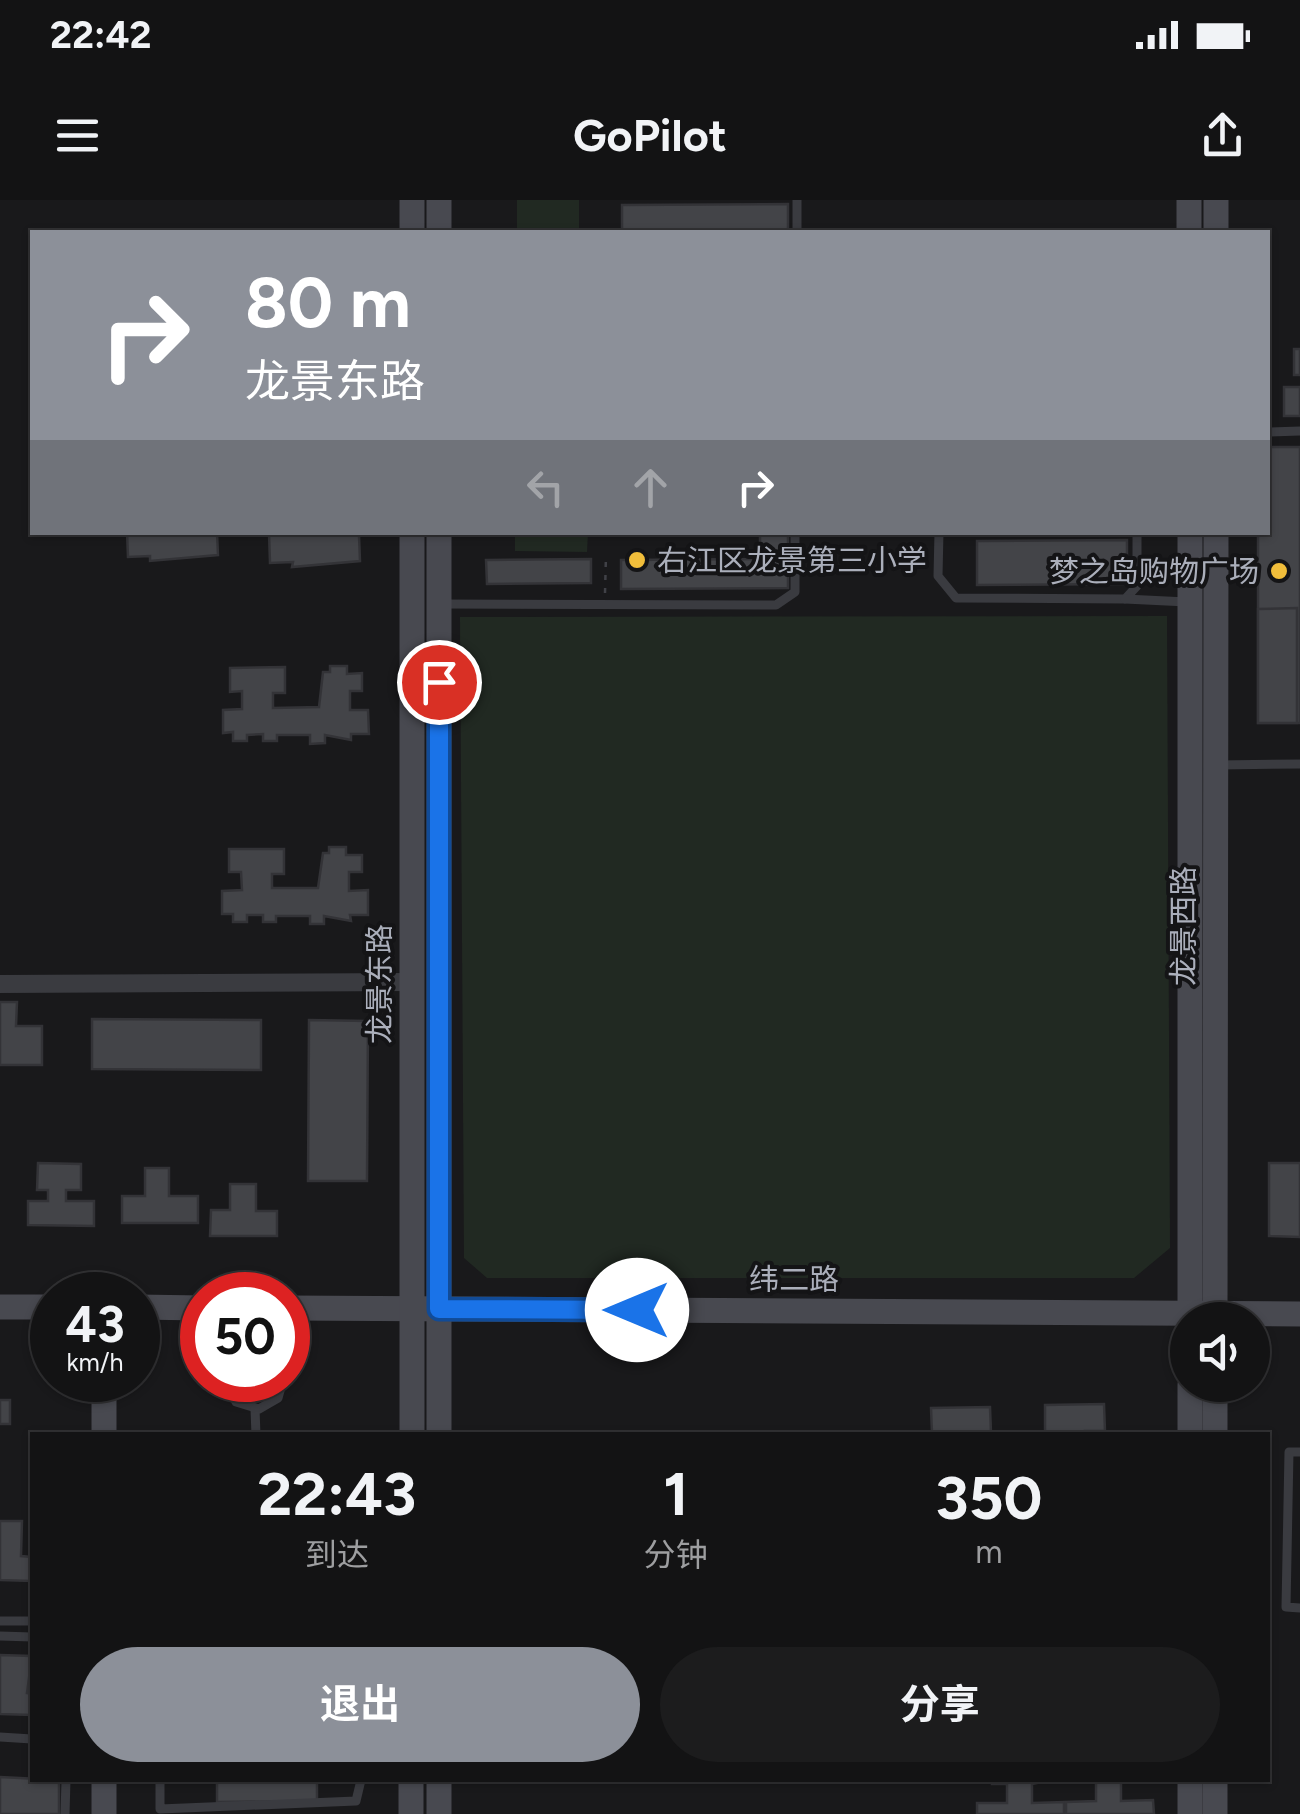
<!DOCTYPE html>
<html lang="zh">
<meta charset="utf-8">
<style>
body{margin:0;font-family:Figtree,"Noto Sans SC",sans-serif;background:#1c1c1d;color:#f1f3f6;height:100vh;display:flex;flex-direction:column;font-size:38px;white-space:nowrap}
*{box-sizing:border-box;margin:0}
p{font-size:32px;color:#9d9ea0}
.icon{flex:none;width:55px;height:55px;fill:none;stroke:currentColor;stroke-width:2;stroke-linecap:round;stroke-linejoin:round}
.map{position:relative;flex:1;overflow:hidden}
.side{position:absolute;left:30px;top:1232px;width:1240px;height:350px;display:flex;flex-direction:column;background:#131314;border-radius:0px;box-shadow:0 2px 8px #0004,0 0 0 2px #323234}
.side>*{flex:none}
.top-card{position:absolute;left:30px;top:30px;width:1240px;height:305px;border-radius:0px;box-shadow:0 2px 8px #0004,0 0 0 2px #323234;background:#8c9099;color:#fff;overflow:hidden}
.controls{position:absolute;left:1170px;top:1102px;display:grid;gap:20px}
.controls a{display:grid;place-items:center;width:100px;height:100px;border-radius:50%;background:#131314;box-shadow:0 2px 8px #0004,0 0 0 2px #323234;font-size:50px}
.speed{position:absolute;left:30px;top:1072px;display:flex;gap:20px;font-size:50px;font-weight:700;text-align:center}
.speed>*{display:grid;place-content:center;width:130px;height:130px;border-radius:50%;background:#131314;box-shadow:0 2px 8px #0004,0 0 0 2px #323234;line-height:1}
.speed small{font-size:25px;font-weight:400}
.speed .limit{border:15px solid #d22;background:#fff;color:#111}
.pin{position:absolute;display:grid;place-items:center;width:85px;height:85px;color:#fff;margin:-42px;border:5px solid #fff;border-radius:50%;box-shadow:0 2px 10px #0007}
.me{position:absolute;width:110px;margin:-55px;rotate:270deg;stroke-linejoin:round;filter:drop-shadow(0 0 8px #0008)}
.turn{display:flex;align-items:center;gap:35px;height:210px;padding:0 50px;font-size:45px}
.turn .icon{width:130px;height:130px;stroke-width:2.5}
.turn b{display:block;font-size:70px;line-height:85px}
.lanes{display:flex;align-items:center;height:95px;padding:0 50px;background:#0003;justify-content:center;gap:50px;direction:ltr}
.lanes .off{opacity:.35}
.eta{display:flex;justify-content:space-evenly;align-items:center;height:170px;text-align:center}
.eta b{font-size:60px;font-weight:700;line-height:70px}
.action{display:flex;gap:20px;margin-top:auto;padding:20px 50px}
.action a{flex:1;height:115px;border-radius:60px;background:#8c9099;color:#fff;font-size:40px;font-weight:700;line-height:115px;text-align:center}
.action a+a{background:#1c1c1d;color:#f1f3f6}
.status{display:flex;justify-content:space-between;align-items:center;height:70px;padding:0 50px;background:#131314;direction:ltr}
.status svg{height:28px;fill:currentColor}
header{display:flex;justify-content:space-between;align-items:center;height:130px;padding:0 50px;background:#131314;font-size:45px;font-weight:700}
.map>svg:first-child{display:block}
.green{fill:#212922}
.building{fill:#434448;stroke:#333337;stroke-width:2.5}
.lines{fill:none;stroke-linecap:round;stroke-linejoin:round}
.path{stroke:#404147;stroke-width:2.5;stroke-dasharray:5 8;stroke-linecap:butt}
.lane{stroke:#3a3b40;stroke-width:9}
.street{stroke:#3a3b40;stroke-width:18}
.secondary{stroke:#484950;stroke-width:25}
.route-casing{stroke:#114b97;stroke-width:25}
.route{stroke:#1a73e8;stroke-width:18}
.poi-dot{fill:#f1be3b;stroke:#141416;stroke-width:4}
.labels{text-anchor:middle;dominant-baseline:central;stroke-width:8;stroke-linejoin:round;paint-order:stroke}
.poi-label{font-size:30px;fill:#abafbb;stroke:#141416;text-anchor:start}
.street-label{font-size:30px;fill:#abafbb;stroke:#141416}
</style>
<div class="status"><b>22:42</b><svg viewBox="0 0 49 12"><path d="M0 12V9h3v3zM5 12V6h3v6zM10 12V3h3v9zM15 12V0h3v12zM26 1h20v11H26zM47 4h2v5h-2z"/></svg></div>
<header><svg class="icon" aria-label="menu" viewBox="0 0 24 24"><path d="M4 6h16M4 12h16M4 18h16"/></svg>GoPilot<svg class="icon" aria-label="share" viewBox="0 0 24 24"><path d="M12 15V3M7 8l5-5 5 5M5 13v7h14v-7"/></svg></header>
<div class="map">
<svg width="1300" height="1614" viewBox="0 0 1300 1614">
<rect width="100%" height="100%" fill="#19191b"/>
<g class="green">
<rect x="517" y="0" width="62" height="32"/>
<polygon points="515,333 588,333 587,352 515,351"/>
<polygon points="1167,416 1170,1048 1134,1078 487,1078 464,1058 460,417"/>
</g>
<g class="building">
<polygon points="788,4 788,32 622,32 622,5"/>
<rect x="1294" y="149" width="6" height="26"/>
<rect x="1284" y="187" width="16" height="29"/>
<polygon points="1268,247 1300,247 1300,523 1258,523 1258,332 1268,332"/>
<polygon points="127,332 217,332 218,355 150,361 150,356 128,357"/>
<polygon points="330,332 359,335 360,361 292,367 293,362 270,363 269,333"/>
<polygon points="760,332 788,332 788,388 621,389 621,360 760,359"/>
<polygon points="1127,340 1127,384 977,385 977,341"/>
<polygon points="591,359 591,383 487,384 486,360"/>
<polygon points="1297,408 1297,523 1258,523 1258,409"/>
<polygon points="330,466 347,466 347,474 362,473 362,491 350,491 350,510 368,510 369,534 351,534 351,540 325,535 325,543 310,544 310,535 277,535 277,541 263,541 263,534 247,535 247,541 233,541 233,532 223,533 223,510 242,509 242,491 230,492 230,468 285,467 285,493 273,493 273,508 319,507 323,472 330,472"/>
<polygon points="329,647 346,647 346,655 362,655 362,672 349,672 349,691 368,690 368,715 350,715 351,721 324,716 324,724 310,724 310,716 276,716 276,722 263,722 263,715 247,715 247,722 233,722 233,714 222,714 222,691 242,690 241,672 229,672 229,649 284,649 284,674 272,674 272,688 318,688 323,653 329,653"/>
<polygon points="0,802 17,802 16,826 42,826 42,865 0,865"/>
<polygon points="92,819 261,820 261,870 92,869"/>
<polygon points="309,820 368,821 367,981 308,981"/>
<polygon points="38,963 81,964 81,990 66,990 66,1001 94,1001 94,1026 28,1025 28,1001 48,1001 48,990 37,990"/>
<polygon points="1269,963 1300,963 1300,1037 1269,1036"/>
<polygon points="145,968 169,968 169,996 198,996 198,1023 122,1023 122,996 145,996"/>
<polygon points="230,984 256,984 256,1011 277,1011 277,1036 210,1036 211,1010 230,1010"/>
<rect x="0" y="1200" width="10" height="24"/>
<polygon points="1104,1204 1105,1231 1085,1231 1085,1235 1045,1231 1045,1205"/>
<polygon points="990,1207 991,1233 932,1234 931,1208"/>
<polygon points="0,1321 22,1321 21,1356 32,1357 32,1381 0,1380"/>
<polygon points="0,1455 32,1456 27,1493 32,1494 32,1515 0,1514"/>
<polygon points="0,1577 59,1580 59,1614 0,1614"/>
<polygon points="211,1580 317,1580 317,1601 217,1602 217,1581"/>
<polygon points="992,1580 1051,1580 1032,1584 1032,1603 1064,1602 1064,1614 977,1614 977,1603 1007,1603 1007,1584 992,1584"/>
<polygon points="1081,1580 1141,1580 1121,1582 1121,1601 1153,1600 1154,1614 1066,1614 1066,1602 1096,1601 1096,1582"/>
</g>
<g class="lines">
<polyline class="path" points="605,393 606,355"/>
<g class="lane">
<polyline points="797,32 797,0"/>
<polyline points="1268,232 1300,231"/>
<polyline points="939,332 938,376 956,398 1125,399 1137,386 1137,332"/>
<polyline points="1125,399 1187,402"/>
<polyline points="441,404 776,405 795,392 795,332"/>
<polyline points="1218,565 1300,564"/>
<polyline points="227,1180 236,1202 259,1209 278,1198 283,1180"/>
<polyline points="255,1209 256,1235"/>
<polyline points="1300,1252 1289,1252 1286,1407 1300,1408"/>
<polyline points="0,1421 32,1421"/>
<polyline points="0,1436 32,1437"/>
<polyline points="0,1537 32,1539"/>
<polyline points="160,1580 160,1609 356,1601 361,1580"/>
<polyline points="65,1614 66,1580"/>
</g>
<polyline class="street" points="0,784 412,782"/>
<g class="secondary">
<polyline points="1189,0 1189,32"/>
<polyline points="412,32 412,0"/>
<polyline points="439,32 439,0"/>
<polyline points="1216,32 1216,0"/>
<polyline points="1190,332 1190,1120"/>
<polyline points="0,1107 52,1107"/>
<polyline points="138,1107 202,1108"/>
<polyline points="288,1108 1300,1114"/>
<polyline points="1215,1120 1216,332"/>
<polyline points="1190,1185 1190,1235"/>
<polyline points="104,1235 104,1180"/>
<polyline points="412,1235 412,332"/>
<polyline points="439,1235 439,332"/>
<polyline points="1215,1235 1215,1185"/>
<polyline points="1190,1580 1190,1614"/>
<polyline points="104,1614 104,1580"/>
<polyline points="411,1614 411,1580"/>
<polyline points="439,1614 439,1580"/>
<polyline points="1215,1614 1215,1580"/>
</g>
</g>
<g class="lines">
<defs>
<polyline id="route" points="439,482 439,1109 637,1110"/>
</defs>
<use href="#route" class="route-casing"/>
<use href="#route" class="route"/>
</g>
<g class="poi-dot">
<circle cx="637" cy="360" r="10"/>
<circle cx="1279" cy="371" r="10"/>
</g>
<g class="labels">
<g class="poi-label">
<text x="657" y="360">右江区龙景第三小学</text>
<text x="1259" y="371" text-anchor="end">梦之岛购物广场</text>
</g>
<g class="street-label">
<text transform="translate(1183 726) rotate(-90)">龙景西路</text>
<text transform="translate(379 784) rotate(-90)">龙景东路</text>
<text x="794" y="1079">纬二路</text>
</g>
</g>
</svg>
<div class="controls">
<a><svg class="icon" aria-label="sound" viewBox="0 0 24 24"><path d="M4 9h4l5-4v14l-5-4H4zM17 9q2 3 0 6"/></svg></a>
</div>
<div class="speed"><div>43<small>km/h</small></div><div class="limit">50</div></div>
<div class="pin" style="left:439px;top:482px;background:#d93025"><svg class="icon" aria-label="arrive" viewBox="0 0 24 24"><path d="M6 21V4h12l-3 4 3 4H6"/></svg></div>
<svg class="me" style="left:637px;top:1110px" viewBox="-20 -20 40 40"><circle r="19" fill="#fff"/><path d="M0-13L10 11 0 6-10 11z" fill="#1a73e8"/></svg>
<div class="top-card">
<div class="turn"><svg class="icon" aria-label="right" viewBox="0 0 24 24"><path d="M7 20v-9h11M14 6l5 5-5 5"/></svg><div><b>80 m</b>龙景东路</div></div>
<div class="lanes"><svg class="icon off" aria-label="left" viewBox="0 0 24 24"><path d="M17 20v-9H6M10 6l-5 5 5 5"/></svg><svg class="icon off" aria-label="ahead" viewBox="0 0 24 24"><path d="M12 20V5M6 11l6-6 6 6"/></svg><svg class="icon" aria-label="right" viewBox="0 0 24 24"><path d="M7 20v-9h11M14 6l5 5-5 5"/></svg></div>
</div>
<section class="side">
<div class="eta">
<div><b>22:43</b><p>到达</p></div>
<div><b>1</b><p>分钟</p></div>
<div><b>350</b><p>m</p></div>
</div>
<div class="action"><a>退出</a><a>分享</a></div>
</section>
</div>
